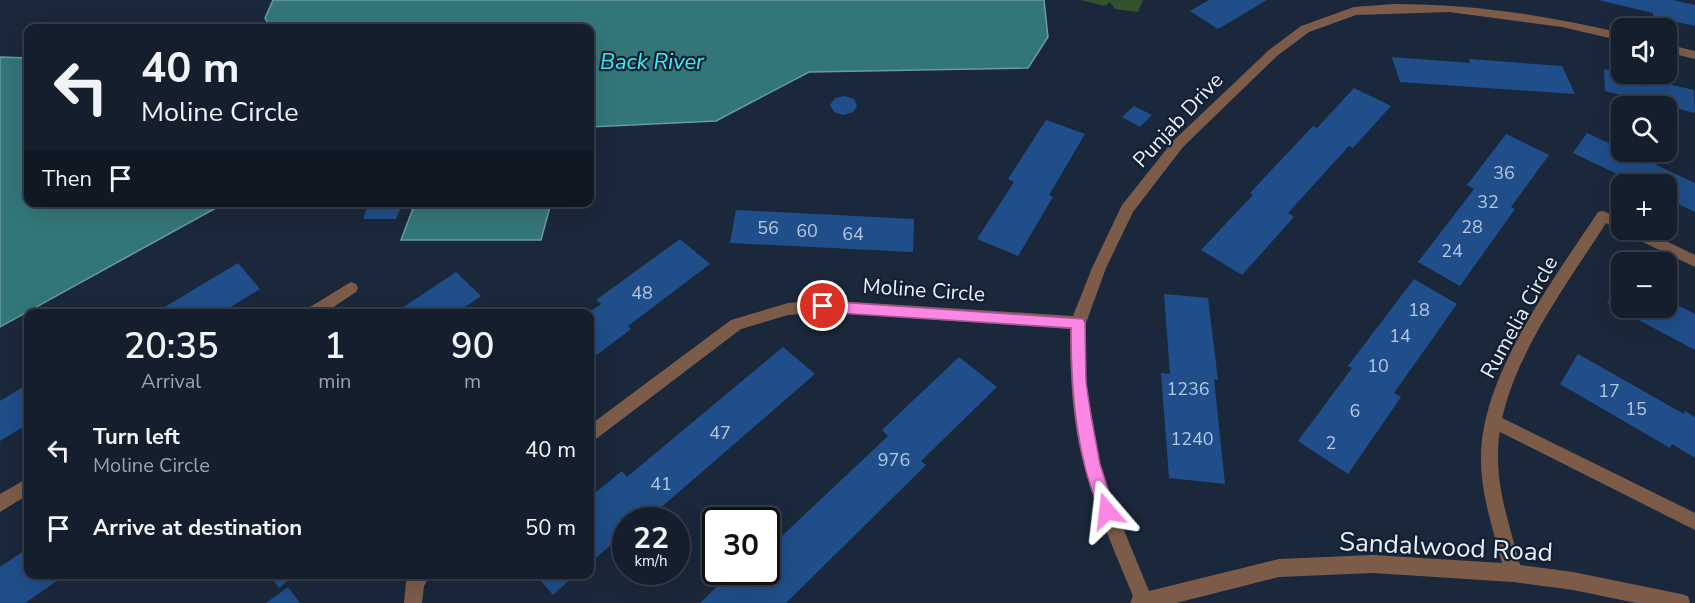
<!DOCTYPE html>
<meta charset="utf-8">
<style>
body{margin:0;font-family:"Nunito Sans",sans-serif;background:#1d2734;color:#f1f3f6;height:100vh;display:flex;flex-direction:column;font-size:22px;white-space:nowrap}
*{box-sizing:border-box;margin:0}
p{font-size:20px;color:#9da2a9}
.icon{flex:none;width:33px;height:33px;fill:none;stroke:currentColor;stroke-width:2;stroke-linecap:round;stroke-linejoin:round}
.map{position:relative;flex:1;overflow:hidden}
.sheet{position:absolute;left:24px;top:309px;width:570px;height:270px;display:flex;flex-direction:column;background:#141e2c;border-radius:12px;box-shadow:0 6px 24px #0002,0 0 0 2px #333c48}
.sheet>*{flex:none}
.hud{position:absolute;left:24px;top:24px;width:570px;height:183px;border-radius:12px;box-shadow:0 6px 24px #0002,0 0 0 2px #333c48;background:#141e2c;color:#f1f3f6;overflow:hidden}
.buttons{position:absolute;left:1611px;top:18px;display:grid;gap:12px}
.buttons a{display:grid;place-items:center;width:66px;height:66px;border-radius:12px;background:#141e2c;box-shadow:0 6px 24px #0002,0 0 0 2px #333c48;font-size:30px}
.speed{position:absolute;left:612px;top:507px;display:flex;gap:12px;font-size:30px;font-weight:700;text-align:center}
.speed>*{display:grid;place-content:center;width:78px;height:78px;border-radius:50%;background:#141e2c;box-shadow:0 6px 24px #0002,0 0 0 2px #333c48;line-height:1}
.speed small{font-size:15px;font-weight:400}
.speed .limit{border:3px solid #111;border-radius:9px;background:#fff;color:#111}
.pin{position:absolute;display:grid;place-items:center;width:51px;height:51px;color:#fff;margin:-26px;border:3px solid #fff;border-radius:50%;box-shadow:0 2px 6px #0007}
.me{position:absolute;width:66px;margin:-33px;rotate:343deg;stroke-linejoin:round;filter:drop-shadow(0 0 4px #0008)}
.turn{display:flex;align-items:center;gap:21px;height:126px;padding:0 18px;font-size:27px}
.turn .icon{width:78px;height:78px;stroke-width:2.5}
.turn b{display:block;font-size:42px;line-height:51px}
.then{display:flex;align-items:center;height:57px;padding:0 18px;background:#0003;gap:12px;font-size:22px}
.eta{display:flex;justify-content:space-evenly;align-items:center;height:102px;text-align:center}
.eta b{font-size:36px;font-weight:600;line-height:42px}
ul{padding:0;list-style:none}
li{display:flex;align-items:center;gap:18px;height:78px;padding:0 18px}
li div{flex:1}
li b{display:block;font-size:22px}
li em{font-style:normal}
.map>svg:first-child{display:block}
.green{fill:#32522e}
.water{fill:#337679;stroke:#699ba0;stroke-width:1.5}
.building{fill:#1f4e8a}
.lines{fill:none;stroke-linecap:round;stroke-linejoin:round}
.service{fill:#7c5c49;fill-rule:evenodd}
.minor{fill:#7c5c49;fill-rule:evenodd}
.route{fill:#fc86e3;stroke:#a45794;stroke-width:1.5}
.labels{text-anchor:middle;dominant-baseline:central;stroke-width:4.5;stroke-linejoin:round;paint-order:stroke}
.number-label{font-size:18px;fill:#b5c8e0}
.street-label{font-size:21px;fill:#e7f0fc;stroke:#121f31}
.water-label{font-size:22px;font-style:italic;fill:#32f5fd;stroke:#121f31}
.near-street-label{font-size:26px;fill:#e7f0fc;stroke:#121f31}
</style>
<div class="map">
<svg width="1695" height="603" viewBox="0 0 1695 603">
<rect width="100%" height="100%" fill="#1b283b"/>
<polygon class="green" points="1080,0 1143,0 1138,12 1115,9 1110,2 1105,6"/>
<g class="water">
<polygon points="273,0 1044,0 1048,37 1028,68 809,72 716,121 590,127 590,28 270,28 265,18"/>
<polygon points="0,57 28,58 28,202 225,203 0,327"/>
<polygon points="415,203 415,202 551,203 541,240 401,240"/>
</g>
<g class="building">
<polygon points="1209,0 1267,0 1218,29 1190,11"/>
<polygon points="1598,0 1673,0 1695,5 1695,26 1653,17 1653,13"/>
<polygon points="1392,57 1470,63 1469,59 1562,66 1575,94 1400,82"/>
<polygon points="1604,69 1694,90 1695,113 1605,91"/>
<polygon points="1354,88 1391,106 1353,148 1349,146 1288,213 1294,217 1242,275 1201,250 1253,195 1250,193 1313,126 1317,128"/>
<polygon points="845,96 854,99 857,106 853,112 843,115 834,112 830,105 835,98"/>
<polygon points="1134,106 1152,115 1140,127 1122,117"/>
<polygon points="1046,120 1085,134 1049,195 1053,197 1018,256 977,239 1014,182 1008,179"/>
<polygon points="1587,133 1622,149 1622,152 1628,152 1695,183 1695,212 1666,198 1666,184 1638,184 1573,153"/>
<polygon points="1506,134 1549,155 1511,207 1515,209 1460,286 1418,262 1474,189 1467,185"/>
<polygon points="369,202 403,202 396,219 363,219"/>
<polygon points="736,210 914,219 913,252 730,243"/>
<polygon points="680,239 710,264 628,326 631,329 590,360 590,314 587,314 601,304 596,300"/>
<polygon points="238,263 260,289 219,314 153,314"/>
<polygon points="456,272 481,296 455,314 393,314"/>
<polygon points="1414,279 1457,304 1394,393 1401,397 1348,474 1298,441 1352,368 1348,366"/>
<polygon points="1622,279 1622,308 1666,308 1666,299 1695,314 1695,350 1607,303"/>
<polygon points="1164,294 1208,298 1218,380 1214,379 1225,484 1169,478 1161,373 1170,374"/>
<polygon points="783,347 815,374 658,510 655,506 639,520 626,520 626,532 590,563 590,497 622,471 627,477"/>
<polygon points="1578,354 1684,414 1685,411 1695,417 1695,458 1672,444 1670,448 1560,384"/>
<polygon points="959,357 997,387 921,461 926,465 786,603 700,603 727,577 732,583 744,572 766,572 766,551 888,436 882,430"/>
<polygon points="28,384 28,424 0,441 0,401"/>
<polygon points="28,548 28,574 67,574 25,603 0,603 0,567"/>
<polygon points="269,574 296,574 279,588"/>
<polygon points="535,574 576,574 553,595"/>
<polygon points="288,587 300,603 266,603"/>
</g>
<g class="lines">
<polygon class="service" points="1494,414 1695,513 1695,530 1488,426 1486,421 1488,416"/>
<g class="minor">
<path d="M1394,4C1472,4 1545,15 1622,33V41L1562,27L1449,12L1356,15L1309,32L1277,56L1183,147L1133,212L1106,268L1086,323V382L1100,464L1116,511L1149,591L1279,559L1373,555L1502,563C1493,529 1480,492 1481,456C1482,374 1554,279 1598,212L1603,211L1622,219V230H1643L1695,255V267L1626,234L1624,230C1618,231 1611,226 1606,223C1564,289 1496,377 1498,458C1498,494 1511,530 1520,565L1573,572L1681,594L1688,596L1690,603H1636L1573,590L1513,582L1373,573L1279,577L1176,603H1130L1133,596C1115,553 1097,511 1084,466C1072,422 1070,375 1070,329L823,312L788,315L741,329L596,439L590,441V425L731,320L788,303L823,300L1073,316L1092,268L1122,205L1173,141L1269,50L1301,26L1354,7Z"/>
<polygon points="1666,44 1695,51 1695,59 1666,52"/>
<polygon points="351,282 356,284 358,288 356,292 323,314 303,314 305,310"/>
<polygon points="28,478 28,495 0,512 0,494"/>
<polygon points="410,574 431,574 424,586 422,603 404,603 406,582"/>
</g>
</g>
<path class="route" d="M823,301L1083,319L1085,323L1086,382L1091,416L1100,464L1115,511L1113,517L1107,519L1102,517C1076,458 1071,391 1071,328L823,312L816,306Z"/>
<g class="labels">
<g class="number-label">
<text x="1504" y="173">36</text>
<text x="1488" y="202">32</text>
<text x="1472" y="227">28</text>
<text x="768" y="228">56</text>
<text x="807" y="231">60</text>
<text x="853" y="234">64</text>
<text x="1452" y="251">24</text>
<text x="642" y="293">48</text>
<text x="1419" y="310">18</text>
<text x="1400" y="336">14</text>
<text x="1378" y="366">10</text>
<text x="1188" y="389">1236</text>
<text x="1609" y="391">17</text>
<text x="1636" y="409">15</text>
<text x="1355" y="411">6</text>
<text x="720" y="433">47</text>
<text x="1192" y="439">1240</text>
<text x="1331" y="443">2</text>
<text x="894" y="460">976</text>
<text x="661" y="484">41</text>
</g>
<g class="street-label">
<text transform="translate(1178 120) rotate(-47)">Punjab Drive</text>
<text transform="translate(924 290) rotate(4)">Moline Circle</text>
<text transform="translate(1519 317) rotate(-61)">Rumelia Circle</text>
</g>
<g class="water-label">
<text x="652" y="62">Back River</text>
</g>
<g class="near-street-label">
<text transform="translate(1446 547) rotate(3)">Sandalwood Road</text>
</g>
</g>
</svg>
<div class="buttons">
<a><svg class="icon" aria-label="sound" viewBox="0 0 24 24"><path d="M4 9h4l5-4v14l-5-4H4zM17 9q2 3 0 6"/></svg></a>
<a><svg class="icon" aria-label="search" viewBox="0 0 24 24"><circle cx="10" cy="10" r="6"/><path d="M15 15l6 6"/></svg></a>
<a>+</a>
<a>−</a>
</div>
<div class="speed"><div>22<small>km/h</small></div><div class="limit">30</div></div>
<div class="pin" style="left:823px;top:306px;background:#d93025"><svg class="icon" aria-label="arrive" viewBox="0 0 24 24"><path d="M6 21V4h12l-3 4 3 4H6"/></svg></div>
<svg class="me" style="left:1107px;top:511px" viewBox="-20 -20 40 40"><path d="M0-17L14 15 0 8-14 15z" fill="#fc86e3" stroke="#fff" stroke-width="4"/></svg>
<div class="hud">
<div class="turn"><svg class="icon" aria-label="left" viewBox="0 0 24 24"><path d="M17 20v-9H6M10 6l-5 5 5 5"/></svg><div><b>40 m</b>Moline Circle</div></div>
<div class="then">Then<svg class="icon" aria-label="arrive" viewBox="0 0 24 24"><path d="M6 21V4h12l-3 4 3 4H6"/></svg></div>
</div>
<section class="sheet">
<div class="eta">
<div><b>20:35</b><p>Arrival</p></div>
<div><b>1</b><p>min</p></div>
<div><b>90</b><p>m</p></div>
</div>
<ul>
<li><svg class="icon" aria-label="left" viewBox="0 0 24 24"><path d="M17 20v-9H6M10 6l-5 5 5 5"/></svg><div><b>Turn left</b><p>Moline Circle</p></div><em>40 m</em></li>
<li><svg class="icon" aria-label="arrive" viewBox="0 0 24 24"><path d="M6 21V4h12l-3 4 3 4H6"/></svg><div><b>Arrive at destination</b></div><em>50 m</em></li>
</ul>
</section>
</div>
